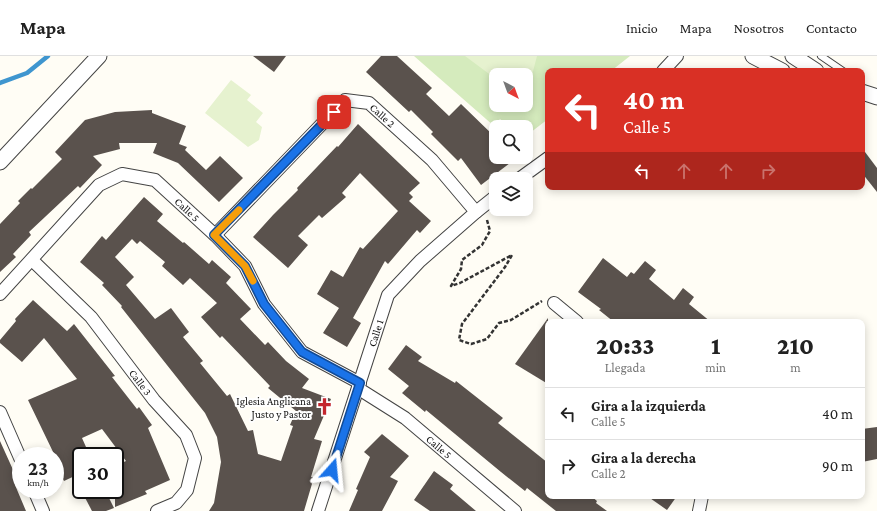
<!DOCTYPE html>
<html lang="es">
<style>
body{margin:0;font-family:"Crimson Pro",serif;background:#f6f6f6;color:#222;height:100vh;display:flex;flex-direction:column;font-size:15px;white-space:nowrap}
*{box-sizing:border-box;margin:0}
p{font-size:13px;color:#767676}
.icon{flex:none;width:22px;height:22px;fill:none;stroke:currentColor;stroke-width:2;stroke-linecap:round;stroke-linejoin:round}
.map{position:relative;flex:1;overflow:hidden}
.sheet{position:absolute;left:545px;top:263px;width:320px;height:180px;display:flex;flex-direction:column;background:#fff;border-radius:8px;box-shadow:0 2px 10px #0003}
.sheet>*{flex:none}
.top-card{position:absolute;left:545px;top:12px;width:320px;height:122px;border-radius:8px;box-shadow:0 2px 10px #0003;background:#d93025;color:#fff;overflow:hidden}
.needle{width:26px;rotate:139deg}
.fabs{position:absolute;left:489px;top:12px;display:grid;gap:8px}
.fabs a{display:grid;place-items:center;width:44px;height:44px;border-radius:8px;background:#fff;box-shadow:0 2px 10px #0003;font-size:20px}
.speed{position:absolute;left:12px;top:391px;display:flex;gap:8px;font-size:20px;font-weight:700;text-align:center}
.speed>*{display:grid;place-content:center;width:52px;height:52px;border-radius:50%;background:#fff;box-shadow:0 2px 10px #0003;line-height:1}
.speed small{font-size:10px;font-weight:400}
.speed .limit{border:2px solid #111;border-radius:6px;background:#fff;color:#111}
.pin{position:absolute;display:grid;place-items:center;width:34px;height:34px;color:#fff;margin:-17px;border-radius:8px;box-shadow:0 2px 6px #0006}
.me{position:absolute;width:44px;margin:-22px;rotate:18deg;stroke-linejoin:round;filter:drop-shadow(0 0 3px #0008)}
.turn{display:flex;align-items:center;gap:14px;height:84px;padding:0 12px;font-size:18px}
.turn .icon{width:52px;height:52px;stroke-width:2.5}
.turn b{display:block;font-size:28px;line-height:34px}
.lanes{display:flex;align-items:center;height:38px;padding:0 12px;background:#0003;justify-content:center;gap:20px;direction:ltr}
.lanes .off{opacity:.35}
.eta{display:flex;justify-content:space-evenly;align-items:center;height:68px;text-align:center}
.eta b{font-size:24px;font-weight:800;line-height:28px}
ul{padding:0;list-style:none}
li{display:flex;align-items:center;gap:12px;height:52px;padding:0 12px;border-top:1px solid #e0e0e0}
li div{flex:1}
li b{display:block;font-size:15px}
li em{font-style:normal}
header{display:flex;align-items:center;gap:24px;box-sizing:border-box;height:56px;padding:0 20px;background:#fff;border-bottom:1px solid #e0e0e0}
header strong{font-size:19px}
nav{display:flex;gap:22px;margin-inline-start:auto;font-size:14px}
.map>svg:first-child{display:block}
.green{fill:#d5ebbd;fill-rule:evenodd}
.pitch{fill:#e6f2cf}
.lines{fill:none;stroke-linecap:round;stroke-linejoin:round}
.stream{stroke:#3f96cf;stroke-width:4.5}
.building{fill:#5a524d;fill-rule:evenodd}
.service-casing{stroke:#444;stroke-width:8}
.minor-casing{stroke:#444;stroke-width:14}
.tertiary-casing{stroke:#444;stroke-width:17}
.path{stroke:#333;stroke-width:2.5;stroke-dasharray:4 2;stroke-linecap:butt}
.service{stroke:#fff;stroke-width:6}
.minor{stroke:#fff;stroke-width:12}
.tertiary{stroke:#fff;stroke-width:15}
.route-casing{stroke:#114b97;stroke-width:10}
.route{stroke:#1a73e8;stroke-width:7}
.slow{stroke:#f59e0b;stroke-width:7}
.labels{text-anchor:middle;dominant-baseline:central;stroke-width:4;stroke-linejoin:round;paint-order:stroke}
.street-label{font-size:11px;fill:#111;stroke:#fff}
.poi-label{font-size:11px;fill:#111;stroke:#fff;text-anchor:end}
</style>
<header>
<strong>Mapa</strong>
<nav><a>Inicio</a><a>Mapa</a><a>Nosotros</a><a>Contacto</a></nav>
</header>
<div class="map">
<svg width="877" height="455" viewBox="0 0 877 455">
<rect width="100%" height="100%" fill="#fffdf5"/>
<path class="green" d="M414,0H630L611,15H548V63L526,80V71H509L500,63L494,70ZM496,19H526V49H496Z"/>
<g class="pitch">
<polygon points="465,0 537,0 530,27 526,33 526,19 496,19 496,23"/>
<polygon points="231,24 251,39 247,44 263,57 256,66 262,71 259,84 248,91 205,57"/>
</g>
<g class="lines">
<polyline class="stream" points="0,27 27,17 48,0"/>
</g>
<g class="building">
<polygon points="253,0 286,0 274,16"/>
<polygon points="381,0 397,0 432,32 426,38 449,60 461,48 496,82 496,101 518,101 481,129 461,102 458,105 431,78 433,76 411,54 409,56 366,16"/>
<polygon points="152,54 152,57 186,70 179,88 187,91 185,94 206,114 220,100 243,122 219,146 178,107 153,97 157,87 119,87 120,93 93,100 102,109 80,132 78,130 29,176 31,179 13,198 16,201 0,216 0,168 20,147 18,145 31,132 32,133 62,103 55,96 85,64 115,56"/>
<polygon points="358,68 420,127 409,137 413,141 409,145 431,165 420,177 417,174 388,208 385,205 353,262 361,267 347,291 323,277 339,252 317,238 331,214 343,221 360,191 363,193 398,155 360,117 342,137 346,141 322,162 319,159 298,180 308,189 288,212 253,181 273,159 298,134 297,132 337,90 338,91"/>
<polygon points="862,92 877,112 877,136 862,117"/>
<path d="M144,141L163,158L157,165L183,187L184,186L209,208L212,204L231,221L226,227L251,253L240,263L265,289L268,286L286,305L309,323L302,332L331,343L314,383L322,385L311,421H314L304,455H209L214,447L221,406L217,381L205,357L121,251L122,250L102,229L104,227L80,206L102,180L106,184ZM132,183L137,188L140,185L165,206L162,210L183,229L190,222L217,247L201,261L220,282L222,280L247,306L270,330L268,332L296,355L290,369L293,370L281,405L258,398L253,374L248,375L230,338L227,340L200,307L203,305L183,281L189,276L171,252L155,263L126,229L134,221L115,201Z"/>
<polygon points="603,202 627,221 631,216 634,218 645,205 656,214 649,223 674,244 683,232 694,241 689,248 711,266 614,266 599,254 601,253 578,236"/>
<polygon points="33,244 67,275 74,268 115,320 112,321 137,353 139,351 152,369 148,372 170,424 145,435 147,438 115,451 115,410 126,405 102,373 82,382 90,400 81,400 81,417 64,425 55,406 55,400 28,344 77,323 44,282 22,306 0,287 0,284 16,265 15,263"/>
<polygon points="548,262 548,328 515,308"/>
<polygon points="406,289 422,301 418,305 455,327 456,325 503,362 498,367 548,407 548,440 591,440 597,445 596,447 607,455 556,455 527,432 525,435 501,416 426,354 425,356 402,337 409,330 388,313"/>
<polygon points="877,371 877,403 862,406 862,373"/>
<polygon points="382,378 409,400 390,421 398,425 382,455 349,455 358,434 356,433 370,401 364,396"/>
<polygon points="0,385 19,427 15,429 26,455 0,455"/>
<polygon points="434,415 453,429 450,433 476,455 430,455 414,444"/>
<polygon points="81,434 105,434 114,452 106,455 92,455"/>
<polygon points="647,440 677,440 667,454"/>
</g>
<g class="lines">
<defs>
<polyline id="service" points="821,0 843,15"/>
<g id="minor">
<polyline points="663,15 677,0"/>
<polyline points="519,123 548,102"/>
<path id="s1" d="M215,179L345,44L369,47L432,104L476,156"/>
<path id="s2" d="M32,204L91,261L154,344L186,379L195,402L187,434L176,447L157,455"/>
<path id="s3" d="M0,238L99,129L122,118L155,124L215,179L245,210L264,248L302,296L360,327"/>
<polyline points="554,247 577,266"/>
<path id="s4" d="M359,333L405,362L515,455"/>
<polyline points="0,356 21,404"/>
<polyline points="34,434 43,455"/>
<path id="s5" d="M318,455L388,239L420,205L476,156L496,140"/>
<polyline points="699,455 702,440"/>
</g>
<g id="tertiary">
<polyline points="753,0 782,15"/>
<polyline points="793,0 816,15"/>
<polyline points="862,36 877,41"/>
<polyline points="0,106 99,0"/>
</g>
</defs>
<use href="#service" class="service-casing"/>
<use href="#minor" class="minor-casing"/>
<use href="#tertiary" class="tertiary-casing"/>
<polyline class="path" points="487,164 490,175 482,189 462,204 461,213 451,230 460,227 512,199 505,211 462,268 459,284 471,288 487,283 499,267 511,264 542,245"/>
<use href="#service" class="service"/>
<use href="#minor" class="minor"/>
<use href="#tertiary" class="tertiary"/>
</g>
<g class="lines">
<defs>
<polyline id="route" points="332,414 360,327 302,296 264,248 245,210 214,179 334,56"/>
</defs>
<use href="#route" class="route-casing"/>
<use href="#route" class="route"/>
<polyline class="slow" points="239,154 214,179 245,210 253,225"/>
</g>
<defs>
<symbol id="church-bare" viewBox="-9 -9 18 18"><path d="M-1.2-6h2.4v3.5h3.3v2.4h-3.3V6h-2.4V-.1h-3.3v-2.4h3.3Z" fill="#c4262e" stroke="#fff" stroke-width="2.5" paint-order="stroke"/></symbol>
</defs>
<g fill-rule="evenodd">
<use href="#church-bare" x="312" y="338" width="25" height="25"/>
</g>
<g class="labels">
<g class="street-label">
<text stroke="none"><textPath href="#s1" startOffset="230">Calle 2</textPath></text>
<text stroke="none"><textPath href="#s3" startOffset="250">Calle 5</textPath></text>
<text stroke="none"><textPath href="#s5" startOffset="187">Calle 1</textPath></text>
<text stroke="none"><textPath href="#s2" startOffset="164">Calle 3</textPath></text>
<text stroke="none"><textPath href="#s4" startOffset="99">Calle 5</textPath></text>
</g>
<g class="poi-label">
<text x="311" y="345">Iglesia Anglicana<tspan x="311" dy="13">Justo y Pastor</tspan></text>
</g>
</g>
</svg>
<div class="fabs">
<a><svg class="needle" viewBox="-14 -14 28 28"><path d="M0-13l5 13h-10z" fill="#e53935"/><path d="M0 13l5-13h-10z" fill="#767676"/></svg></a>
<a><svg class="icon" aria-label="search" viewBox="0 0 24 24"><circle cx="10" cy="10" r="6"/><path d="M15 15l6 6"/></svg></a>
<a><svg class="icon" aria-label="layers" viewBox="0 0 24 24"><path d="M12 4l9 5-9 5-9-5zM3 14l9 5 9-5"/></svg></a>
</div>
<div class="speed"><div>23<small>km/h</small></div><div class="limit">30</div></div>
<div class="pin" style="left:334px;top:56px;background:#d93025"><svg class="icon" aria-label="arrive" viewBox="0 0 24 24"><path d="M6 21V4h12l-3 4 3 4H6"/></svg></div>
<svg class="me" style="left:332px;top:414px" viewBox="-20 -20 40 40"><path d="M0-17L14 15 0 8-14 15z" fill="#1a73e8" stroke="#fff" stroke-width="4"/></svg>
<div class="top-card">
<div class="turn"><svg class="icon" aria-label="left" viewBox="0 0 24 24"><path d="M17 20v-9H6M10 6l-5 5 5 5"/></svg><div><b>40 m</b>Calle 5</div></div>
<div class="lanes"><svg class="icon" aria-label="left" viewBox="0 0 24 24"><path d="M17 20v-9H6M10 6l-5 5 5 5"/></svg><svg class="icon off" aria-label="ahead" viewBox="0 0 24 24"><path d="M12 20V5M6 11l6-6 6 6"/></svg><svg class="icon off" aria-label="ahead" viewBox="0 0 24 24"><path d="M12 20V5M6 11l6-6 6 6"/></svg><svg class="icon off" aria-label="right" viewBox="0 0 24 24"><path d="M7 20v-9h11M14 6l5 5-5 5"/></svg></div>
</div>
<section class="sheet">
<div class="eta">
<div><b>20:33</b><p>Llegada</p></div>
<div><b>1</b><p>min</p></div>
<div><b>210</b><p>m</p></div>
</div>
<ul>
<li><svg class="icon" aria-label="left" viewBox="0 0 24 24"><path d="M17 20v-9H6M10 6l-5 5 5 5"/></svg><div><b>Gira a la izquierda</b><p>Calle 5</p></div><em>40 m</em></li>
<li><svg class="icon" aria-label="right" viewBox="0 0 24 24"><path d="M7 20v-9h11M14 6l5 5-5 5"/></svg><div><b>Gira a la derecha</b><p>Calle 2</p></div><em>90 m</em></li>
</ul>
</section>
</div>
